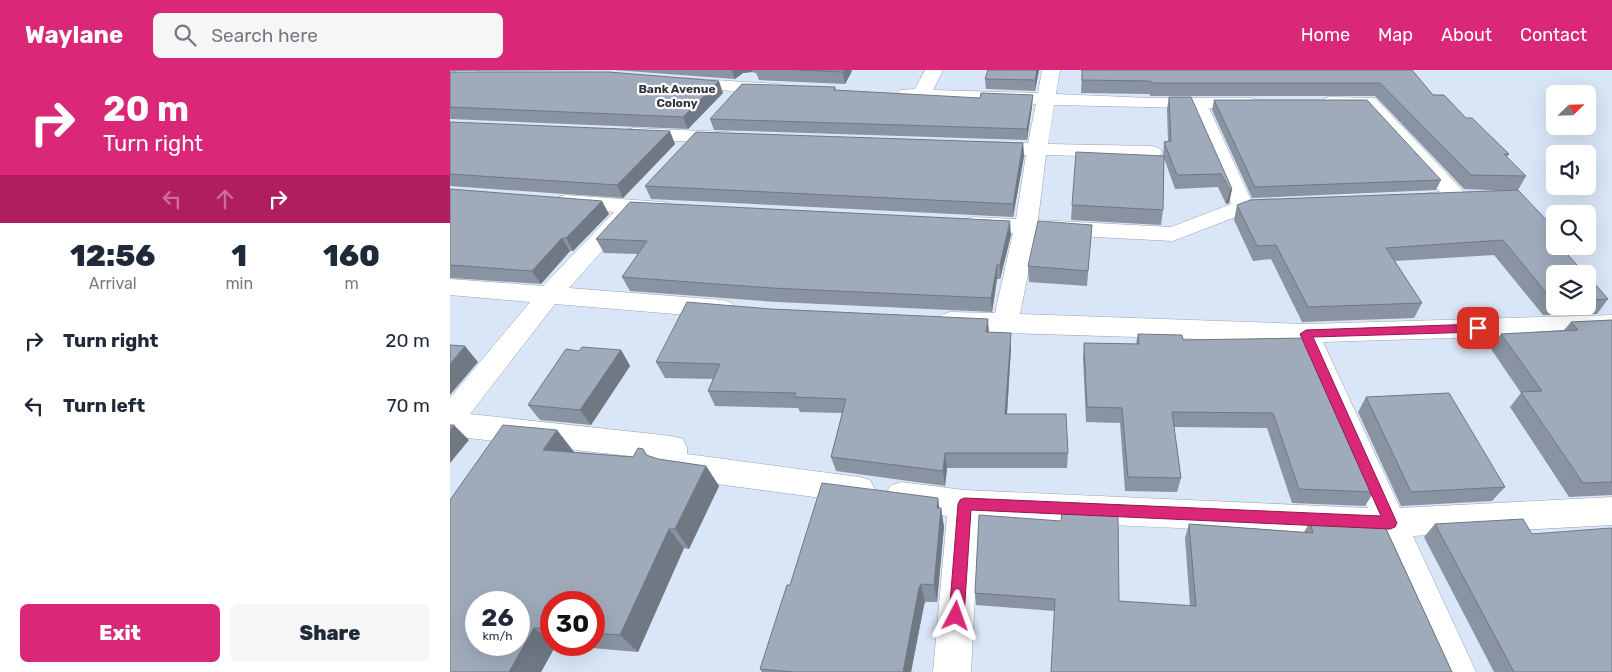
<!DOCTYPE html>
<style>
body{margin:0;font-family:Rubik,sans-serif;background:#f6f6f7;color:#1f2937;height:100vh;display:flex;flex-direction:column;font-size:19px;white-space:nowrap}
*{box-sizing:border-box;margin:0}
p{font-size:16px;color:#747a83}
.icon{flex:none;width:28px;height:28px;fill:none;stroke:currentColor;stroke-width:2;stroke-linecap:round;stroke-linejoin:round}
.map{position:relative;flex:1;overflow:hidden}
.sheet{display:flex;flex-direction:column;background:#fff;width:450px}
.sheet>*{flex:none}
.top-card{background:#db2777;color:#fff;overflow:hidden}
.needle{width:32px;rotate:67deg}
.buttons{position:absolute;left:1096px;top:15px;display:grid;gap:10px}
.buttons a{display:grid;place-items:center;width:50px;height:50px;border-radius:8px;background:#fff;box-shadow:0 5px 20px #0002;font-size:25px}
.speed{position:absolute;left:15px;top:521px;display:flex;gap:10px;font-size:25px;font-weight:700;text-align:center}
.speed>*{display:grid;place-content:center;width:65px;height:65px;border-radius:50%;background:#fff;box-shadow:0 5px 20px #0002;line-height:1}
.speed small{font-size:12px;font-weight:400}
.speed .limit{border:8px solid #d22;background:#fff;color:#111}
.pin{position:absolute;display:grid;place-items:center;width:42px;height:42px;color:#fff;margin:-21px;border-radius:10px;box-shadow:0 2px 8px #0006}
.me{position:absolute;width:55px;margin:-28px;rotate:4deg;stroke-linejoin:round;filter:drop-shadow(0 0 4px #0008)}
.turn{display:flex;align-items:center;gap:18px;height:105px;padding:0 20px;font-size:22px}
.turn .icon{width:65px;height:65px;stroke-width:2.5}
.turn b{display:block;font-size:35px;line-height:42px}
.lanes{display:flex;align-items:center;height:48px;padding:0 20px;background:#0003;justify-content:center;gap:25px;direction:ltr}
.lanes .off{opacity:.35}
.eta{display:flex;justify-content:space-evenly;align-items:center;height:85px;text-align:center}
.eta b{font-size:30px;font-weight:800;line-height:35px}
.button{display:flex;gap:10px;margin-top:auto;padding:10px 20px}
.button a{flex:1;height:58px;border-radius:8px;background:#db2777;color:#fff;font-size:20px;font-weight:800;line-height:58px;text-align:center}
.button a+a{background:#f6f6f7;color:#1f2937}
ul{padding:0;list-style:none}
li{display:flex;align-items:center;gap:15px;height:65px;padding:0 20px}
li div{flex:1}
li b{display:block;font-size:19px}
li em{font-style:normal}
header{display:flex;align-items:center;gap:30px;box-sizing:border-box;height:70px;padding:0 25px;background:#db2777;color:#fff}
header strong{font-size:24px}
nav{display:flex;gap:28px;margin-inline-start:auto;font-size:18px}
.search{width:350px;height:45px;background:#f6f6f7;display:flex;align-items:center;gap:12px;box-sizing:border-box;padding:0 18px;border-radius:8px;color:#747a83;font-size:19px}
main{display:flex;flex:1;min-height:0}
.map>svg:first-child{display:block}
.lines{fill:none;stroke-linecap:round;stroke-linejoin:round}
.street-casing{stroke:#96a3b2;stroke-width:1}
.street{fill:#fff;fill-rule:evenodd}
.wall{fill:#8993a1}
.shaded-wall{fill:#6f7883}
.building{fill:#9fabbb;stroke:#6f7883;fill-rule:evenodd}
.route{fill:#db2777;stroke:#8e194d}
.labels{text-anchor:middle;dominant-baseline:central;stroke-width:4.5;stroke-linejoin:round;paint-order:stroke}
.far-neighbourhood-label{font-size:12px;font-weight:bold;fill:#32373d;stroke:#fff}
</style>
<header>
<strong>Waylane</strong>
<div class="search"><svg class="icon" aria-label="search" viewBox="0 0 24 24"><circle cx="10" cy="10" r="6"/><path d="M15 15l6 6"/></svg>Search here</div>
<nav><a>Home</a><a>Map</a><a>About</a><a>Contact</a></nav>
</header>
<main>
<section class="sheet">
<div class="top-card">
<div class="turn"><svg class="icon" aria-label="right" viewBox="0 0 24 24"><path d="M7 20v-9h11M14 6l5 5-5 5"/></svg><div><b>20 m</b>Turn right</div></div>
<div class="lanes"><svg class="icon off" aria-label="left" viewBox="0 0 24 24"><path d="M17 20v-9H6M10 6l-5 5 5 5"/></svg><svg class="icon off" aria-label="ahead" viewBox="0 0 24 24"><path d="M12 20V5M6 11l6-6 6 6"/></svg><svg class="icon" aria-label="right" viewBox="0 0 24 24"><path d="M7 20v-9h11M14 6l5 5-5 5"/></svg></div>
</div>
<div class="eta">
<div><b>12:56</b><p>Arrival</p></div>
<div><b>1</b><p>min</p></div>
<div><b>160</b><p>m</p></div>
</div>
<ul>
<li><svg class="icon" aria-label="right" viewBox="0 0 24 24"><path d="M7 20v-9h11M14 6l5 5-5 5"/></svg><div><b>Turn right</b></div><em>20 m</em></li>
<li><svg class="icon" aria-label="left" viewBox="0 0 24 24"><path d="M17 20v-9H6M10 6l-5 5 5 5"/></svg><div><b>Turn left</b></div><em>70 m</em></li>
</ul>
<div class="button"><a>Exit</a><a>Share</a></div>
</section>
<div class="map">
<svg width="1162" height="602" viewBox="0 0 1162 602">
<rect width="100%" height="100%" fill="#d9e6f7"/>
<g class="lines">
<defs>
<g id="street">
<polygon points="8,0 29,0 6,17 0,18 0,5"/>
<path d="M475,0H493L483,20L588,23L592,0H610L606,24L701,28H801L807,29L810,33L807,37L801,38H759L801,130L822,129L830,131L833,136L830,141L796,143L723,171L586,164L570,244L856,254L1162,245V263L873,272L950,438L1162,427V455L963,466L1026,602H988L930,467L529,449L521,602H483L497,446L451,440L440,436L435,426L440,416L451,412L514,420L918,438L847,272L555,263L500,260L491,257L487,251L491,245L500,242L545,243L563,163L515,159L512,154L515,149L523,147L566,149L576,85L529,82L526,78L529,74L536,72L578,73L586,34L471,30L450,28L447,24L450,20L465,19ZM604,35L740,38L781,134L721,157L588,150L596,85L702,88L709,86L712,82L709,78L702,76L598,74Z"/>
<polygon points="234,8 326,14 332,15 335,19 332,23 326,24 228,17 225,13 228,9"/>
<polygon points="881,27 925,28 1015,123 1018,128 1015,133 978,135 970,134 967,129 970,124 990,122 914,37 875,36 872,32 875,28"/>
<polygon points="184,58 278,62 285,64 288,68 285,72 278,74 177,68 174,64 177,60"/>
<polygon points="116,125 213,132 221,134 224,139 221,144 213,146 185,144 119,218 273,230 282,233 286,239 282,245 273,248 105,234 20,344 222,366 233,369 237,378 237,384 409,407 420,410 425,420 420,430 409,433 222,408 211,404 207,395 207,389 0,366 0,328 80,232 0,225 0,209 93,216 164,142 108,137 105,132 108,127"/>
</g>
</defs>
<use href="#street" class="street-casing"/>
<use href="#street" class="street"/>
</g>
<g class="wall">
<polygon points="0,0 401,0 402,1 395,14 309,10 306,3 302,2 293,3 285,9 164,0 0,1"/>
<polygon points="538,0 589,0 585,21 536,19 535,9"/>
<polygon points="632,0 962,0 983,25 1016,48 1059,84 1057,87 1076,106 1068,120 1105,204 1105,236 1138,236 1138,206 1158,229 1147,244 1093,245 1044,185 945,191 972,233 964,248 852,252 821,189 803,191 784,150 787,135 1059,121 1014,119 925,26 701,26 699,24 631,23"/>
<polygon points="0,2 273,23 238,59 0,49"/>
<polygon points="385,17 386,20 582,36 577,70 264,60 260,49"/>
<polygon points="719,27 782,119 779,133 776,134 768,117 725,119 714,88 713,140 711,155 621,150 622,135 713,86 714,72 718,71 717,39"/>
<polygon points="764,30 991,110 986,120 802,128 762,40"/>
<polygon points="0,52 225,74 173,128 0,116"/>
<polygon points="573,73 574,86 563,147 201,129 195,116"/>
<polygon points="0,119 159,144 123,181 120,181 91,214 0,208"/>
<polygon points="642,155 637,216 579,212 578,196"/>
<polygon points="561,165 550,209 547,209 542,242 327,232 180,221 172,207 188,184 154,183 146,169"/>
<polygon points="1162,250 1162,425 1119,427 1060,337 1071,323 1041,279 1051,264 1114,260 1121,252"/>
<polygon points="539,263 561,263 561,278 557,344 618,383 617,398 497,398 495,416 386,401 381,387 392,343 350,342 348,338 265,336 258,321 263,309 215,308 206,292"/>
<polygon points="688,264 733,270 924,422 915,436 842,433 817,358 724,357 731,408 727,422 675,421 670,353 636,352 633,288 634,273 686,274"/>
<polygon points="171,280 180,296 141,355 90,350 78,335"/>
<polygon points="916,327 1055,417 1042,431 951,436 908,342"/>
<polygon points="107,360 124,382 123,382 183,387 193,379 197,385 208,389 256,396 269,416 239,479 234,478 188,582 107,575 144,575 144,532 101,532 101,575 106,575 91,602 0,602"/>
<polygon points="490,438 491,438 494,457 487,532 475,532 474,535 461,602 312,602 310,599 340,515"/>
<polygon points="860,452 939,457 937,460 1002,602 604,541 526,535 525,523 740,536 735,468 739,454 854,462"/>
<polygon points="985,454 1082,464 1162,602 1044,602 974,467"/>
</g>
<g class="shaded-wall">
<polygon points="282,0 301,0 302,2 293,3 285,9"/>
<polygon points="394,0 401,0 402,1 395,14 393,2"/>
<polygon points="587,0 589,0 585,21 585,10"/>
<polygon points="269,11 273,23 238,59 233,47"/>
<polygon points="583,25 582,36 577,70 577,59"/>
<polygon points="220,61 225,74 173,128 167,115"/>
<polygon points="573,73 574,86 563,147 563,134"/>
<polygon points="782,119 779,133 776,134 780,120"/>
<polygon points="152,131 159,144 123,181 116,168"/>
<polygon points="560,151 561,165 550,209 550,195"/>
<polygon points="112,168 120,181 91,214 82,201"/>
<polygon points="547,195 547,209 542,242 541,228"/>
<polygon points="538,249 539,264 536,262"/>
<polygon points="561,263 561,278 556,359 555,344"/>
<polygon points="15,276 28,292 0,325 0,294"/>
<polygon points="171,280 180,296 141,355 130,340"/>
<polygon points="4,355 19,370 0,393 0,361"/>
<polygon points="107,360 124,382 111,401 93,380"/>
<polygon points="495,383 497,398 495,416 493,401"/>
<polygon points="256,396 269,416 239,479 225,459"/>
<polygon points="488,428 490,443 491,438 494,457 487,532 484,515 487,438"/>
<polygon points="219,459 234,478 188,582 170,565"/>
<polygon points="471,514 475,532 474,535 461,602 453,602 469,518"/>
<polygon points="84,558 101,571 101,575 106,575 91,602 59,602"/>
</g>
<g class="building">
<polygon points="349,0 394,0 393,2"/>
<polygon points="538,0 587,0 585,10 535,9"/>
<polygon points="632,0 962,0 983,25 994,25 1016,48 1022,48 1059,84 1054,84 1076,106 1021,105 930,13 703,13 700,11 632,10"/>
<polygon points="0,2 159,2 269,11 233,47 0,37"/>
<polygon points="292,14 385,17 384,20 530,28 531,23 583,25 577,59 260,49"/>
<polygon points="719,27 741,27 782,119 780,120 771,104 727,105 714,72 721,71"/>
<polygon points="764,30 917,30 991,110 805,117"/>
<polygon points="0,52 220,61 167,115 0,104"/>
<polygon points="246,62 573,73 563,134 195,116"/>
<polygon points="626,82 714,86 713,140 622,135"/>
<polygon points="0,119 152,131 116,168 112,168 82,201 0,195"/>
<polygon points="1068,120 1105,159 1105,176 1110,176 1135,204 1105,204 1105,230 1103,231 1053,170 936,178 972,233 858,237 826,175 807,176 787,135 800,130"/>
<polygon points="180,132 560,151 550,195 547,195 541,228 322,218 172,207 197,171 146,169"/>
<polygon points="588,151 642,155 638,201 578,196"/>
<polygon points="1138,206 1158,229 1138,230"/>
<polygon points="237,232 321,239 538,249 536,262 561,263 555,344 616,344 618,383 495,383 493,401 381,387 396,329 344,327 346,323 258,321 270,294 206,292"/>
<polygon points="1162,250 1162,412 1133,413 1071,322 1092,321 1051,264 1128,260 1121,252"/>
<polygon points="688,264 732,265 733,270 856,268 924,422 849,419 823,343 722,342 731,408 678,407 672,338 637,337 634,273 689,274"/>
<polygon points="0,275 15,276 0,294"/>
<polygon points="132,277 171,280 130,340 78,335 116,279 129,281"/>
<polygon points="999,323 1055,417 961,422 916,327"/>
<polygon points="0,355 4,355 0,361"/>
<path d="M53,355L107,360L93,380L183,387L188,378L193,379L196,385L208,389L256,396L225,459H219L170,565L144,563V532H101V559L84,558L59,602H0V430ZM26,532H69V575H26Z"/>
<polygon points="372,413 488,428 487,438 491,438 484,515 471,514 469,518 453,602 343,602 310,599 337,515 340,515"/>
<polygon points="612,442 668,446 669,531 746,536 739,454 863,463 860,452 939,455 939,457 936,459 1002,602 601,602 605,529 525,523 529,445 611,451"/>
<polygon points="1073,449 1082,464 1161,458 1162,459 1162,602 1064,602 985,454"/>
</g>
<polygon class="route" points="1028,254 1033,258 1028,262 863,267 947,453 945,457 940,459 521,440 514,546 511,551 506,553 501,551 499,546 508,434 510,430 514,428 931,446 850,264 856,260"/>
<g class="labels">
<g class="far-neighbourhood-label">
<text x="227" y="19">Bank Avenue<tspan x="227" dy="14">Colony</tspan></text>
</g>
</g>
</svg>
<div class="buttons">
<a><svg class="needle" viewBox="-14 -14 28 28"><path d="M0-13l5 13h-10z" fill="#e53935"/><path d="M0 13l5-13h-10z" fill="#747a83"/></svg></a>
<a><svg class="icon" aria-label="sound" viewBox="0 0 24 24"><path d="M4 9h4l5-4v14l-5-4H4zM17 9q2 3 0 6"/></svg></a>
<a><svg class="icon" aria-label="search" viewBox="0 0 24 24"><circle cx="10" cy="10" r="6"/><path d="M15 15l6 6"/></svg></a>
<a><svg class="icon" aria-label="layers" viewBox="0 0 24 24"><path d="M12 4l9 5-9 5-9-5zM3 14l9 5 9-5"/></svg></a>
</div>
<div class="speed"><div>26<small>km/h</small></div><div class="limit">30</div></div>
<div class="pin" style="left:1028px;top:258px;background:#d93025"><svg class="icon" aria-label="arrive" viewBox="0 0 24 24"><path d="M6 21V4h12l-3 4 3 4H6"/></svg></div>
<svg class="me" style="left:506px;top:546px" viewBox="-20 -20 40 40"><path d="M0-17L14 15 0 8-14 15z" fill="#db2777" stroke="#fff" stroke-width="4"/></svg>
</div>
</main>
